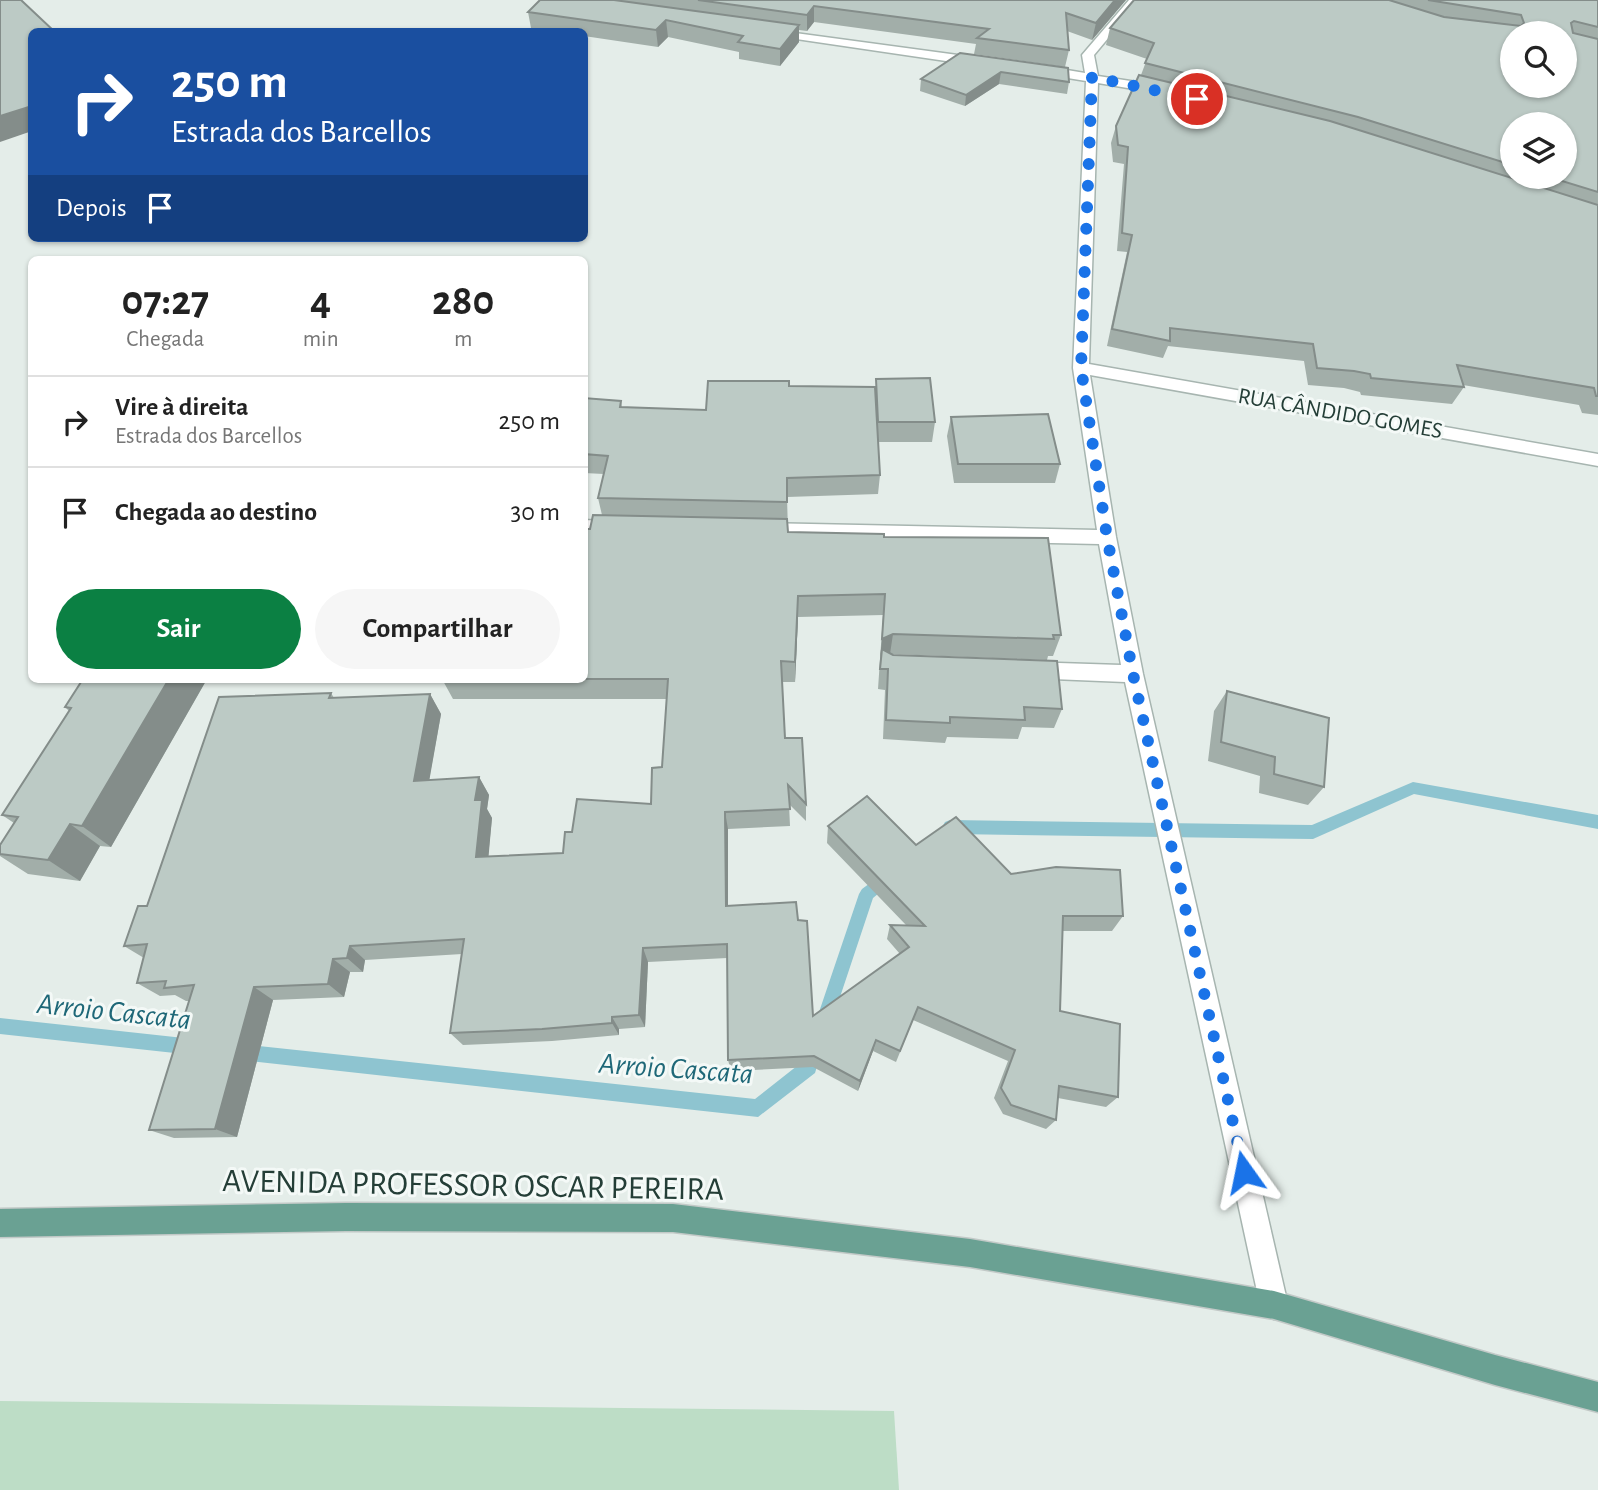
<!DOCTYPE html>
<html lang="pt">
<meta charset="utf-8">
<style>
body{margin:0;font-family:"Alegreya Sans",sans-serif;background:#f6f6f6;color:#222;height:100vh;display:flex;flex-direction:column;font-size:26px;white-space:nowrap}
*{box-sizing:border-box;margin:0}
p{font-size:23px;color:#767676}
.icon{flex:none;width:38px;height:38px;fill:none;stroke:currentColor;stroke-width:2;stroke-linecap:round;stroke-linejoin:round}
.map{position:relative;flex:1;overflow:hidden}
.drawer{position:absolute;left:28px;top:256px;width:560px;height:427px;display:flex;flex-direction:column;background:#fff;border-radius:10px;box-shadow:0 2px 5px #0004}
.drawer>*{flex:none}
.top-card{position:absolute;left:28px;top:28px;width:560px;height:214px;border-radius:10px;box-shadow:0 2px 5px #0004;background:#1a4fa0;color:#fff;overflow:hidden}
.buttons{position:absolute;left:1500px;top:21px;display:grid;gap:14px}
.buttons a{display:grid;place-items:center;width:77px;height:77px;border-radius:50%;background:#fff;box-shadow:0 2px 5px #0004;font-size:35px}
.pin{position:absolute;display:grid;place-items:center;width:60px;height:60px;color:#fff;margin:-30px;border:4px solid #fff;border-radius:50%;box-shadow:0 2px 7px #0007}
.me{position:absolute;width:77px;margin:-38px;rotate:348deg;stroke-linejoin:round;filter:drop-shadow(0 0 5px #0008)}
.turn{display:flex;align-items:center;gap:24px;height:147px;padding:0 28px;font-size:32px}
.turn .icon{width:91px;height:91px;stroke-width:2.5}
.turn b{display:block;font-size:49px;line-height:60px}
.then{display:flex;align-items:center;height:66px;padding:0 28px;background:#0003;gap:14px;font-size:26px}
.eta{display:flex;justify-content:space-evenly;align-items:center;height:119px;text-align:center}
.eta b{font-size:42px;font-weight:700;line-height:49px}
.primary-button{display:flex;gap:14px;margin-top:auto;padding:14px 28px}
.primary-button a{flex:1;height:80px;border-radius:42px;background:#0b8043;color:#fff;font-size:28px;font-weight:700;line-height:80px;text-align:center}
.primary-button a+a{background:#f6f6f6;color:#222}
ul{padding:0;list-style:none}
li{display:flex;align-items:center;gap:21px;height:91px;padding:0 28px;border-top:2px solid #e0e0e0}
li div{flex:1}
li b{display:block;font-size:26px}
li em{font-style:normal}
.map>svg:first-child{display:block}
.green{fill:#bdddc6}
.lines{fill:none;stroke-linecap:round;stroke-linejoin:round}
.stream{fill:#8ec4d0;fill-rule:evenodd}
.minor-casing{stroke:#a7b5b0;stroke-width:3}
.major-casing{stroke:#c2c9c7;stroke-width:3}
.minor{fill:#fff;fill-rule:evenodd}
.major{fill:#6aa193;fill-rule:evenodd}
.wall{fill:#a2aea9;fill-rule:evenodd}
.shaded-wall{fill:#848d8a}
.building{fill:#bccac5;stroke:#848d8a;stroke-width:2;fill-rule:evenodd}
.route{stroke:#1a73e8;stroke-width:12;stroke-dasharray:0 21.6}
.labels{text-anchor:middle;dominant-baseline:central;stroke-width:6;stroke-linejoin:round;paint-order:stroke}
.far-street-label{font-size:23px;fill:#243e37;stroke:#f4f9f7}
.water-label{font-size:30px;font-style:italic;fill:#1f6878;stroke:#f4f9f7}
.near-street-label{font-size:33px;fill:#243e37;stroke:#f4f9f7}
</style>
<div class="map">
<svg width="1598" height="1490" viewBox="0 0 1598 1490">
<rect width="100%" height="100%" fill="#e4ede9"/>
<polygon class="green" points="0,1401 894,1411 899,1490 0,1490"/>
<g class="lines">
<g class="stream">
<polygon points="1413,782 1598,815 1598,829 1414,794 1313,839 953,834 948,836 943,834 941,829 945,822 950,820 1312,825"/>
<polygon points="885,872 890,874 893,879 890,884 873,898 830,1027 824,1029 818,1027 816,1021 859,894 862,889"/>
<polygon points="0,1018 193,1039 199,1041 201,1047 199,1053 193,1055 0,1034"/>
<polygon points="814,1042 820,1044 822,1050 815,1073 758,1117 241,1060 235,1058 233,1052 235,1046 241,1044 755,1099 802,1062 808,1044"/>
</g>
<defs>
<g id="minor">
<polygon points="1129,0 1140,0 1094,55 1098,76 1163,86 1169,90 1163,94 1098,83 1089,364 1598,454 1598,466 1090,375 1116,537 1143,674 1288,1305 1284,1315 1274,1319 1264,1315 1260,1305 1125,682 1028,678 1021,676 1018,670 1021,664 1028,662 1121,665 1099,544 759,537 753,535 750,530 753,525 759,523 1097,530 1073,368 1086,81 1043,74 1037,70 1043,66 1085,73 1082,55"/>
<polygon points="773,30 980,58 986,62 980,66 769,35 767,33"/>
<polygon points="584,520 625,522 628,527 625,532 584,534"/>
</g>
<polygon id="major" points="346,1203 673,1204 970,1239 1274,1291 1495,1355 1598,1382 1598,1412 1495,1385 1274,1319 970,1267 673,1232 346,1231 0,1237 0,1209"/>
</defs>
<use href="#minor" class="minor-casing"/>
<use href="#major" class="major-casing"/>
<use href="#minor" class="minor"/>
<use href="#major" class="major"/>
</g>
<g class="wall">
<polygon points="540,0 1126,0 1092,40 1067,31 1069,50 1065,67 974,54 976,44 814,22 807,31 799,30 799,42 780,66 739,59 739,52 668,37 658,47 584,36 584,32 552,32 531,28 528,12"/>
<path d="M1134,0H1598V415L1582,413L1579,405L1463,385L1464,387L1452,404L1361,395L1360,392L1344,388L1308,385L1304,361L1168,346L1163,358L1107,346L1127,252L1117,251L1124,164L1113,162L1111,143L1116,126L1141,75L1147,59L1106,45L1110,28ZM1512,124L1564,177H1512Z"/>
<polygon points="960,53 1069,82 1067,94 999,84 965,106 920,91 921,79"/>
<polygon points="876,379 935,422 932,442 878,442 880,475 878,494 787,497 788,532 884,537 1061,635 1053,656 1048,656 1047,660 891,654 1062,709 1054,728 1022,727 1018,739 947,737 945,743 883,739 885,690 878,689 883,615 798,617 795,682 782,682 785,738 806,804 806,821 789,804 790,826 728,829 728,906 798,920 813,1016 900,954 887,939 890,925 906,925 827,843 828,826 916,845 1011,874 1123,916 1112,931 1062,931 1060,1011 1118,1097 1106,1107 1058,1098 1056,1120 1046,1129 1003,1114 994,1098 1008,1061 913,1020 896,1062 873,1051 858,1091 813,1067 731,1071 728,1060 727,958 648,962 645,1027 619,1029 619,1035 552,1041 463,1045 450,1033 462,954 365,960 363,972 350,972 344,997 273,1000 237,1137 174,1138 149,1130 189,1001 186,1001 175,995 160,996 137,983 144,958 124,946 147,906 331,693 334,698 430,694 441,714 429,780 479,777 489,795 487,809 492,818 488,857 563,853 572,832 651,804 662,767 667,699 453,699 442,679 590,529 602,515 598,498 604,474 584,473 584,398 621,401 622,408 706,410 789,386 876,389"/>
<polygon points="951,417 1060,464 1055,483 954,483 947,436"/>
<polygon points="83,679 207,679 111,847 100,846 80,881 28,874 0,856 0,845 14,823 2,815 69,711 65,707"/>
<polygon points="1227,691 1324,787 1308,805 1259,793 1260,776 1208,761 1214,711"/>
</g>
<g class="shaded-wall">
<polygon points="1115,0 1126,0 1092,40 1096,23"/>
<polygon points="814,6 814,22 807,31 807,15"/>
<polygon points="666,20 668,37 658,47 656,30"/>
<polygon points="799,25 799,42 780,66 780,49"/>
<polygon points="1001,72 999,84 965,106 966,95"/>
<polygon points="32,106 32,131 0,142 0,116"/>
<polygon points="798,596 798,617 795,682 795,662"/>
<polygon points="893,634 890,654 882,649 880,659 882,639"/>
<polygon points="169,679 207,679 111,847 82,826"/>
<polygon points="430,694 441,714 426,799 414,781"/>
<polygon points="479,777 489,795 487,809 492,818 487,873 476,857 475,800"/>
<polygon points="725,812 728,829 728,921 726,906"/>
<polygon points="70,824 100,846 80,881 48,860"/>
<polygon points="350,946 365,960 363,972 347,958"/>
<polygon points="643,948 648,962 645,1027 639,1015"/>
<polygon points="333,959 350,972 344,997 328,984"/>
<polygon points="254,987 273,1000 237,1137 215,1129"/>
<polygon points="612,1017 619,1029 619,1035 612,1023"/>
<polygon points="876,1040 873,1051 858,1091 860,1081"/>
</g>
<g class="building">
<polygon points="0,0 21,0 55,32 32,32 32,106 0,116"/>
<polygon points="540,0 614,0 799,25 780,49 738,42 743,36 666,20 656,30 528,12"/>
<polygon points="698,0 1115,0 1096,23 1066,13 1069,50 977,38 989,29 814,6 807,15"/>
<path d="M1134,0H1389L1444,17L1521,26L1524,23L1521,15L1428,0H1598V27L1574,21L1571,23L1573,33L1598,39V192L1549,177H1564V124H1512V165L1358,117L1145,63L1154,43L1110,28ZM1512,33H1564V86H1512Z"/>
<polygon points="960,53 1068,68 1069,82 1001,72 966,95 921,79"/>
<polygon points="1139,75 1330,121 1598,205 1598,396 1596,396 1594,388 1457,365 1464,387 1371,378 1370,374 1354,371 1317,368 1313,344 1170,328 1170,341 1112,329 1132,235 1122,233 1128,147 1118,145 1116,126"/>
<polygon points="930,378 935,422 878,422 876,379"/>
<polygon points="708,381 789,381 789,386 875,387 880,475 787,478 787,502 598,498 608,456 584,454 584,398 621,401 620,407 706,410"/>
<polygon points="1048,414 1060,464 958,464 951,417"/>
<polygon points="593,515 787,519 788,532 884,534 884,537 1048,538 1061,635 1053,635 1054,639 893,634 882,639 885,594 798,596 795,662 781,661 785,738 802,738 806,804 788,785 790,809 725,812 726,906 796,902 798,920 807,921 813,1016 909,947 890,925 925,926 828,826 867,796 916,845 956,817 1011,874 1056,867 1120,870 1123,916 1063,916 1060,1011 1120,1024 1118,1097 1059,1086 1056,1120 1011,1105 1001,1088 1015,1050 918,1007 900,1051 876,1040 860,1081 814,1056 728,1060 727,944 643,948 639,1015 612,1017 612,1023 542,1029 450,1033 464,939 350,946 347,958 333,959 328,984 254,987 215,1129 149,1130 194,985 164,988 166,981 137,983 147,944 124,946 138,906 147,906 219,697 331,693 329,698 430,694 414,781 479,777 475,800 482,800 476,857 563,853 565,832 572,832 577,799 651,804 652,768 662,767 668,679 517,679 584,679 584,529 590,529"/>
<polygon points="882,649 893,655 1057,661 1062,709 1024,707 1025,720 950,717 950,723 886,720 888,669 880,669"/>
<polygon points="83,679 169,679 82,826 70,824 48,860 0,854 0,845 18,817 2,815 71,708 65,707"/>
<polygon points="1227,691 1329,718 1324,787 1274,774 1275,757 1221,742"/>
</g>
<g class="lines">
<polyline class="route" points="1197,99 1092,77 1081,368 1107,537 1133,674 1244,1172"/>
</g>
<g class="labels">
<g class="far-street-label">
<text transform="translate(1340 414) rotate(10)">RUA CÂNDIDO GOMES</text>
</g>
<g class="water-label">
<text transform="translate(114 1012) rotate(6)">Arroio Cascata</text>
<text transform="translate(676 1069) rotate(4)">Arroio Cascata</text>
</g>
<g class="near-street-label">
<text transform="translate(473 1186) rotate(1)">AVENIDA PROFESSOR OSCAR PEREIRA</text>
</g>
</g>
</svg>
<div class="buttons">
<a><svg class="icon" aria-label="search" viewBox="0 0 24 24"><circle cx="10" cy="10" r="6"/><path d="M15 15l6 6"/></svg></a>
<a><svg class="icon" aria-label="layers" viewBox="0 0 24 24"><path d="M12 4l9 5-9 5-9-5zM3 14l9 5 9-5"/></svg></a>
</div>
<div class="pin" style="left:1197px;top:99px;background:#d93025"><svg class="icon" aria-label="arrive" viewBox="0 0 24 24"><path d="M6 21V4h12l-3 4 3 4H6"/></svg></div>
<svg class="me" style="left:1244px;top:1172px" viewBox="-20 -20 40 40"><path d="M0-17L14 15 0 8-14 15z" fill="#1a73e8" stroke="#fff" stroke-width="4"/></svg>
<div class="top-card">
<div class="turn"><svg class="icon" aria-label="right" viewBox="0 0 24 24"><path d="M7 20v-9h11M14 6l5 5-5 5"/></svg><div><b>250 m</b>Estrada dos Barcellos</div></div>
<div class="then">Depois<svg class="icon" aria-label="arrive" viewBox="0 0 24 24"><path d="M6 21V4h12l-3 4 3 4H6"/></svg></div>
</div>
<section class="drawer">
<div class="eta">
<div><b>07:27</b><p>Chegada</p></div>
<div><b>4</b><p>min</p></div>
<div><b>280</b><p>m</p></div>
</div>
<ul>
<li><svg class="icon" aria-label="right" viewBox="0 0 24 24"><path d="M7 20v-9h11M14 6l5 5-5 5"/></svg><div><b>Vire à direita</b><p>Estrada dos Barcellos</p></div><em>250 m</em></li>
<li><svg class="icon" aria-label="arrive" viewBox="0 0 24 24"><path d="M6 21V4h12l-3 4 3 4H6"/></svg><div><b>Chegada ao destino</b></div><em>30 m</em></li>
</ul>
<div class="primary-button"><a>Sair</a><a>Compartilhar</a></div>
</section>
</div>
